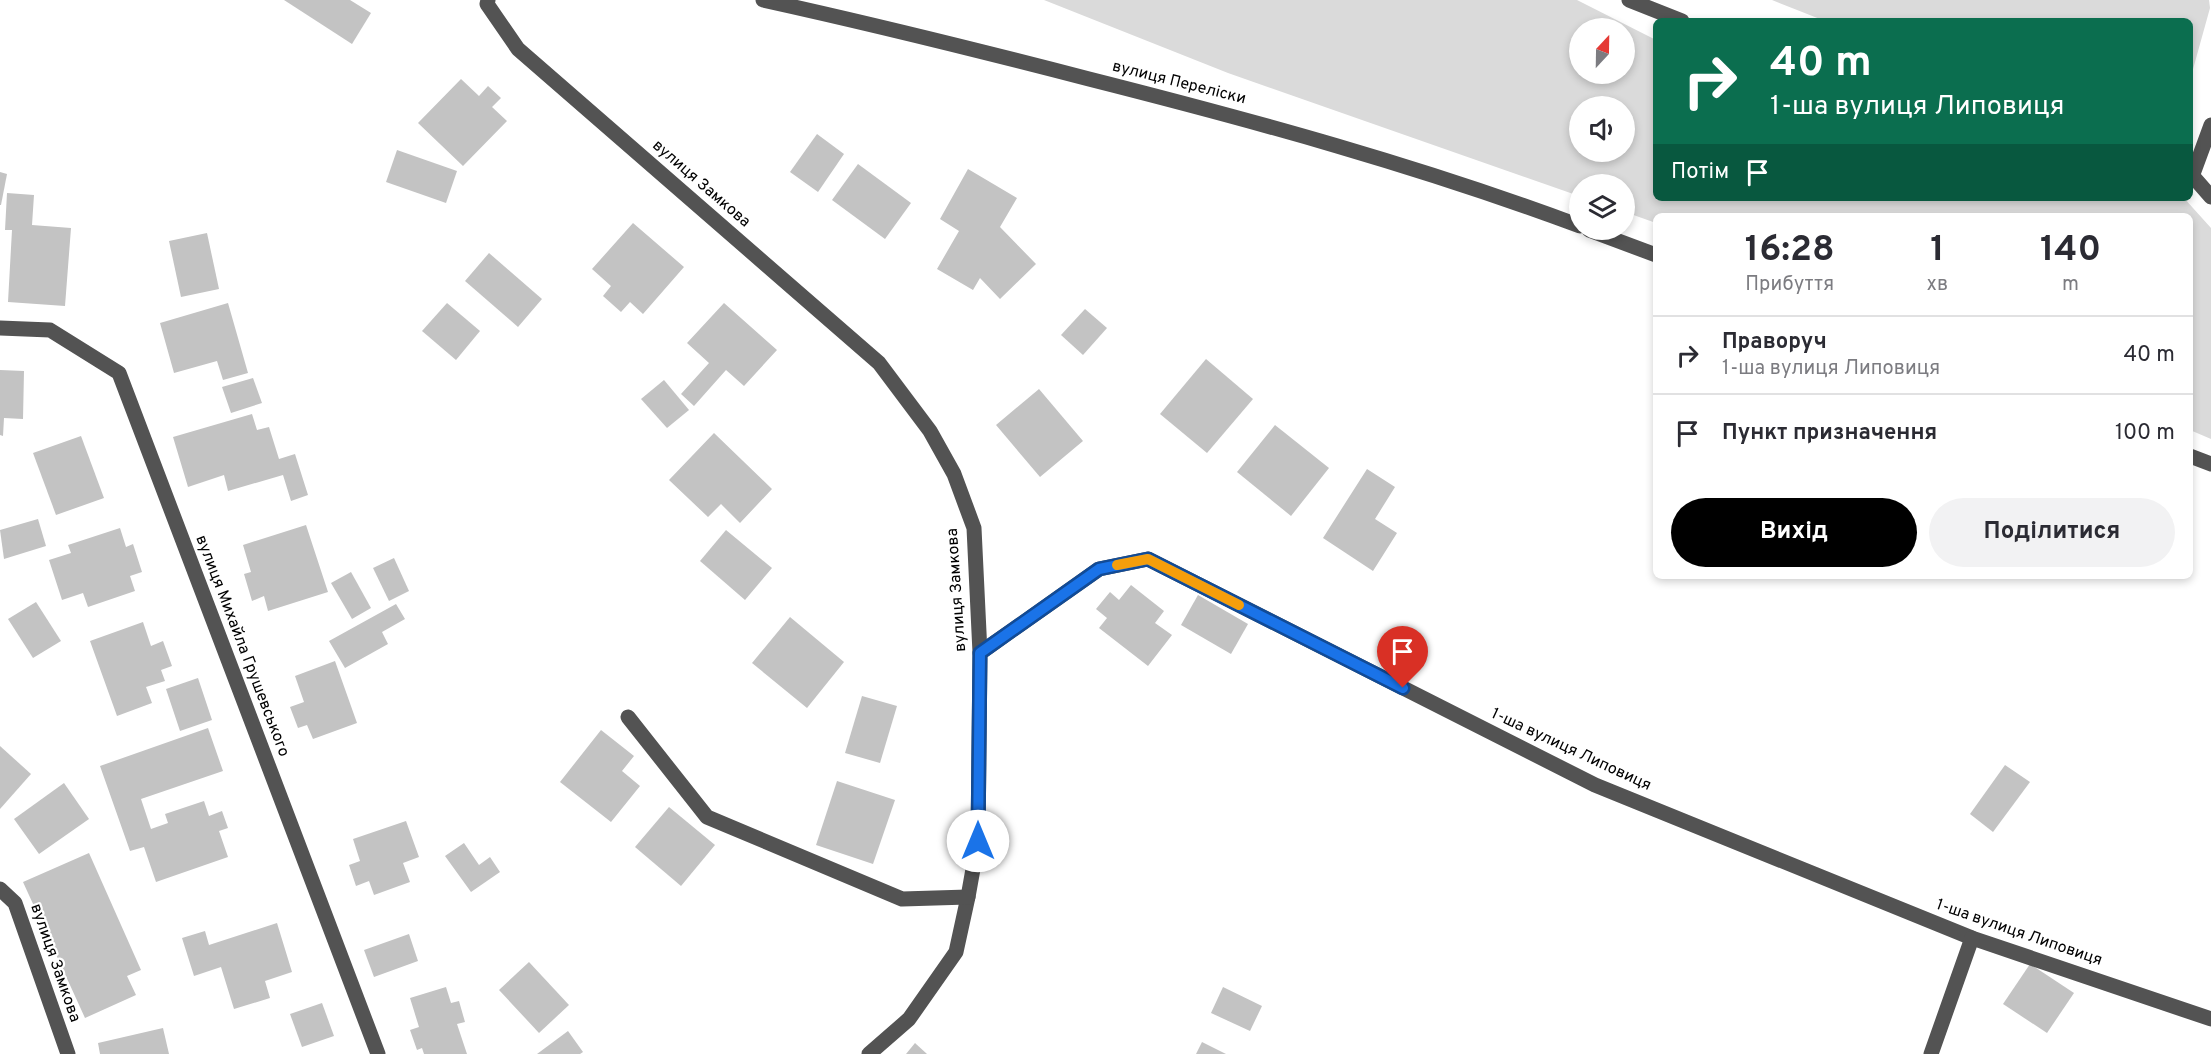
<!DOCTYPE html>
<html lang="uk">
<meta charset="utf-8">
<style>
body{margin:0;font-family:Overpass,sans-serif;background:#f2f2f3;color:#2b2b33;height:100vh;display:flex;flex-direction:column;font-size:22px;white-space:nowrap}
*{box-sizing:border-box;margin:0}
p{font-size:20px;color:#7c7c81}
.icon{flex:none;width:33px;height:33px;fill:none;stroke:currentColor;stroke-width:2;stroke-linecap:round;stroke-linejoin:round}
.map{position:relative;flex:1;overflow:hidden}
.side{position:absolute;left:1653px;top:213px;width:540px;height:366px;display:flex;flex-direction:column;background:#fff;border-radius:9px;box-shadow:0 3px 9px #0003}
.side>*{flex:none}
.guide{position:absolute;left:1653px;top:18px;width:540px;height:183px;border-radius:9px;box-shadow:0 3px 9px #0003;background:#0b6e4f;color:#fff;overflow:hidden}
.needle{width:39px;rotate:22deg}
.controls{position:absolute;left:1569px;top:18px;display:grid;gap:12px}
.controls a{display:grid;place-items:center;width:66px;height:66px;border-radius:50%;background:#fff;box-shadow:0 3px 9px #0003;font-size:30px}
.pin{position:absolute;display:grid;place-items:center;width:51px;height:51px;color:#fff;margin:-62px -26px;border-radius:50% 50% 50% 0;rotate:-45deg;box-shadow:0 0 6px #0007}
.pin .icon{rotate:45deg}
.me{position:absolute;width:66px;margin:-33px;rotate:0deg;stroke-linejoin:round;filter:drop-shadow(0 0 4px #0008)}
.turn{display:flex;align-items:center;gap:21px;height:126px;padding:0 18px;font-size:27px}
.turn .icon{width:78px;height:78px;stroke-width:2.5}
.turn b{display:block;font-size:42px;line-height:51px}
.then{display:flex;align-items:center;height:57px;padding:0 18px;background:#0003;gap:12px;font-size:22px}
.eta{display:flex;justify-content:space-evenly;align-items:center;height:102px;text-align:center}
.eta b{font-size:36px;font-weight:700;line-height:42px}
.cta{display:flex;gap:12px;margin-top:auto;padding:12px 18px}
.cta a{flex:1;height:69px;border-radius:36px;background:#000;color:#fff;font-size:24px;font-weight:700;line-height:69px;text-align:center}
.cta a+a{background:#f2f2f3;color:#2b2b33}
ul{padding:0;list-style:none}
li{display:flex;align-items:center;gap:18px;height:78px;padding:0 18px;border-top:2px solid #e1e1e2}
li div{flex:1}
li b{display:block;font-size:22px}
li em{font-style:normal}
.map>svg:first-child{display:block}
.green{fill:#dadada;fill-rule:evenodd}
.building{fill:#c3c3c3}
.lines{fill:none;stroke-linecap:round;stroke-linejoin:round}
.minor{stroke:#535353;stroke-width:15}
.route-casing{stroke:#114b97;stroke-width:15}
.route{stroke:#1a73e8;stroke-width:10}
.slow{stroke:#f59e0b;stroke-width:10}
.labels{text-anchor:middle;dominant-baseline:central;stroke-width:4.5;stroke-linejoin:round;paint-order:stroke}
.street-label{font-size:16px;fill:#000;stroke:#fff}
</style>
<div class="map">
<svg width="2211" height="1054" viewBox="0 0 2211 1054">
<rect width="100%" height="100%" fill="#fff"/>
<g class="green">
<path d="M1044,0H1577L1656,40V198H2184L2211,228V439L2190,430V216H1656V223L1625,212L1624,184H1580L1579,196L1228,73ZM1580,28H1624V74H1580ZM1580,106H1624V152H1580Z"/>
<polygon points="1772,0 2209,0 2210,8 2190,80 2190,21 1825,21"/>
</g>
<g class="building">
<polygon points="284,0 350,0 371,13 352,44"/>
<polygon points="461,79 479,96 488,86 501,98 492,107 507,121 463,166 418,123"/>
<polygon points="817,134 844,154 818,192 790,172"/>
<polygon points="397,150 457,171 446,203 386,182"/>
<polygon points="858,164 911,203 885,239 832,200"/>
<polygon points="968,169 1017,198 1000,227 1036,264 1000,299 980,278 973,290 937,269 959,231 940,219"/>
<polygon points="0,172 7,174 1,205 0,205"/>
<polygon points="7,193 34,195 32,225 71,228 65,306 8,302 12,230 5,230"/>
<polygon points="633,223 684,267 643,314 630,302 621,312 603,296 611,286 592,269"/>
<polygon points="207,233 219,289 181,297 169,241"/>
<polygon points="489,253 542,299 518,327 465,281"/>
<polygon points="228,303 248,373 223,380 217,361 174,373 160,323"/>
<polygon points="447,303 480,331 456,360 422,331"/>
<polygon points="724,303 777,350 744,386 726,370 694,406 681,394 709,363 687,343"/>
<polygon points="1085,309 1107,328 1083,355 1061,335"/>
<polygon points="1206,359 1253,399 1207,453 1160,414"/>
<polygon points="0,370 24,371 23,419 4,418 3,436 0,435"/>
<polygon points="253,378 262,403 231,413 222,387"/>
<polygon points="664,380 689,410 667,428 641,399"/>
<polygon points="1039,389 1083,441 1040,477 996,425"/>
<polygon points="252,414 257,430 269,427 279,459 295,454 308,495 291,501 283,475 228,491 224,475 188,487 173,437"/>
<polygon points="1275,425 1329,468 1291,516 1237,472"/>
<polygon points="714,433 772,489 740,523 721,504 708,517 669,480"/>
<polygon points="81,436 104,498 56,515 33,453"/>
<polygon points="1367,469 1395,487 1375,519 1397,533 1373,571 1323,538"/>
<polygon points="38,519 46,546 4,559 0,530"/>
<polygon points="306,525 328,592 268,611 264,596 252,601 244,574 251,572 243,545"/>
<polygon points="120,528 126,547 133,544 142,572 130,576 135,591 88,607 83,593 62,600 49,560 71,553 68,545"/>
<polygon points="726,530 772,568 745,600 700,561"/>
<polygon points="394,558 409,591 389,601 373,568"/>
<polygon points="351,572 371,608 352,619 331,583"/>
<polygon points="1131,585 1164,611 1155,623 1172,635 1148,666 1099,628 1107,618 1096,609 1110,592 1119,600"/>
<polygon points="1198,595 1248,624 1231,654 1181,625"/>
<polygon points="36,602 61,641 33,658 8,619"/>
<polygon points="396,604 405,619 382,632 388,644 345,668 329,641"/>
<polygon points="790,617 844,662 807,708 752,663"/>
<polygon points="143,622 151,646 163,641 172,666 161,670 165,681 146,687 152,703 117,716 90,641"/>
<polygon points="335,661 357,723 313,739 307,725 298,728 290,707 304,702 295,676"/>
<polygon points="198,678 212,720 180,731 166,689"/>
<polygon points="862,696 897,706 880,763 845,753"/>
<polygon points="208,728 223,771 141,799 151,829 168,823 165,814 204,801 209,816 222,811 228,828 219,831 228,857 156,882 144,847 130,851 100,766"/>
<polygon points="601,730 634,756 622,771 640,786 611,822 560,782"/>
<polygon points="0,746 31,774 0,809"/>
<polygon points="2005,765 2030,782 1993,832 1970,814"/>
<polygon points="837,781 895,800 873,864 816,845"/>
<polygon points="64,783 89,819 39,854 14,819"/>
<polygon points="669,807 715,845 681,886 635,847"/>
<polygon points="406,821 419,857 403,863 410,882 374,895 369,881 356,886 349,865 360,861 353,839"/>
<polygon points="464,843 479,865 490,857 500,872 471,892 445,856"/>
<polygon points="89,853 141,970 127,976 136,995 85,1018 23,882"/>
<polygon points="277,923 292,972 265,981 270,998 234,1009 221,967 194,976 182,938 205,931 209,945"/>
<polygon points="409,934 418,961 374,977 364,950"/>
<polygon points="529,962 569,1005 539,1033 499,990"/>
<polygon points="2030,964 2074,993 2047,1033 2003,1004"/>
<polygon points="446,987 451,1003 459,1001 465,1022 457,1024 467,1054 424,1054 422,1048 417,1050 410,1030 419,1027 410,998"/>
<polygon points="1223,987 1262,1006 1250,1031 1211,1013"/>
<polygon points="322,1003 334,1036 302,1047 290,1014"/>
<polygon points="163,1028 169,1054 100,1054 98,1043"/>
<polygon points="568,1031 583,1052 580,1054 537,1054"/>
<polygon points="1202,1042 1226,1054 1196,1054"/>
<polygon points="915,1043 927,1054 906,1054"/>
</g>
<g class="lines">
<g class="minor">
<polyline points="488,0 487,4 518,49 879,363 930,431 954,474 974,528 980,653 978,841 968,897 956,952 909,1019 869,1054"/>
<path d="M763,0C872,24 981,51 1089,79C1255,121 1419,166 1580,226"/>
<polyline points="1629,0 1682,21"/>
<polyline points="2190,173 2211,197"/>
<polyline points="2193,174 2211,125"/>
<polyline points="1589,230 1656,255"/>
<polyline points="0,328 50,330 119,373 378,1054"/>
<polyline points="2190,456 2211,464"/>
<polyline points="980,653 1099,569 1148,559 1595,785 1972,938 2211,1019"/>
<polyline points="628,717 707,817 902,899 968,897"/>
<polyline points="0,889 15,903 68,1054"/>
<polyline points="1931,1054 1972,938"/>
</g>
</g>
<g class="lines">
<defs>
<polyline id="route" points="978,841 980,653 1099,569 1148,559 1403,688"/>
</defs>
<use href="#route" class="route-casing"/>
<use href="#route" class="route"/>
<polyline class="slow" points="1117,565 1148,559 1239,605"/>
</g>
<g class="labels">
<g class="street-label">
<text transform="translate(1179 83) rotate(14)">вулиця Переліски</text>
<text transform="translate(701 184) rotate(41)">вулиця Замкова</text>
<text transform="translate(957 590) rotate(-94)">вулиця Замкова</text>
<text transform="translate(242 646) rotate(69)">вулиця Михайла Грушевського</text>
<text transform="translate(1571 750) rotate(25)">1-ша вулиця Липовиця</text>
<text transform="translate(2019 933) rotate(19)">1-ша вулиця Липовиця</text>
<text transform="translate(55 963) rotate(71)">вулиця Замкова</text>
</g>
</g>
</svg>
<div class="controls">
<a><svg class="needle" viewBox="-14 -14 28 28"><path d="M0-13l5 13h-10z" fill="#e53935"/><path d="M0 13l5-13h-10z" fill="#7c7c81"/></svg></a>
<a><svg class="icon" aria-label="sound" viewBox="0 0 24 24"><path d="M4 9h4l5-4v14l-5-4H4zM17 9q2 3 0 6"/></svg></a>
<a><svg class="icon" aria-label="layers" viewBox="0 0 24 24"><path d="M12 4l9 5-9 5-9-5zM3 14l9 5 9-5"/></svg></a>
</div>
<div class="pin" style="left:1403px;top:688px;background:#d93025"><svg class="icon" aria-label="arrive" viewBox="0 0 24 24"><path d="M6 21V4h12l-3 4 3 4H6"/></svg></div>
<svg class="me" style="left:978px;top:841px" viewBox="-20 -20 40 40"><circle r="19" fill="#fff"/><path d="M0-13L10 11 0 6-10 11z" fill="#1a73e8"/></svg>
<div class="guide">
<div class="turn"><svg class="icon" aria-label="right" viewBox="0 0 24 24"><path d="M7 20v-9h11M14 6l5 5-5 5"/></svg><div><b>40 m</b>1-ша вулиця Липовиця</div></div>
<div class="then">Потім<svg class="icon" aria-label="arrive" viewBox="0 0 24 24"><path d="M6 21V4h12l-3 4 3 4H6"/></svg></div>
</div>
<section class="side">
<div class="eta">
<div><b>16:28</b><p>Прибуття</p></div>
<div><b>1</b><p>хв</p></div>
<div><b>140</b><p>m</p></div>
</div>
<ul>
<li><svg class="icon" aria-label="right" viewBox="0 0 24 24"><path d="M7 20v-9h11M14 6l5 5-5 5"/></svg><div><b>Праворуч</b><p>1-ша вулиця Липовиця</p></div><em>40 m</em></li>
<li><svg class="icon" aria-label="arrive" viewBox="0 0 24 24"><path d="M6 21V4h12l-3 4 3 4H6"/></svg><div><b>Пункт призначення</b></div><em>100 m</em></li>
</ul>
<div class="cta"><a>Вихід</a><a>Поділитися</a></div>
</section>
</div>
